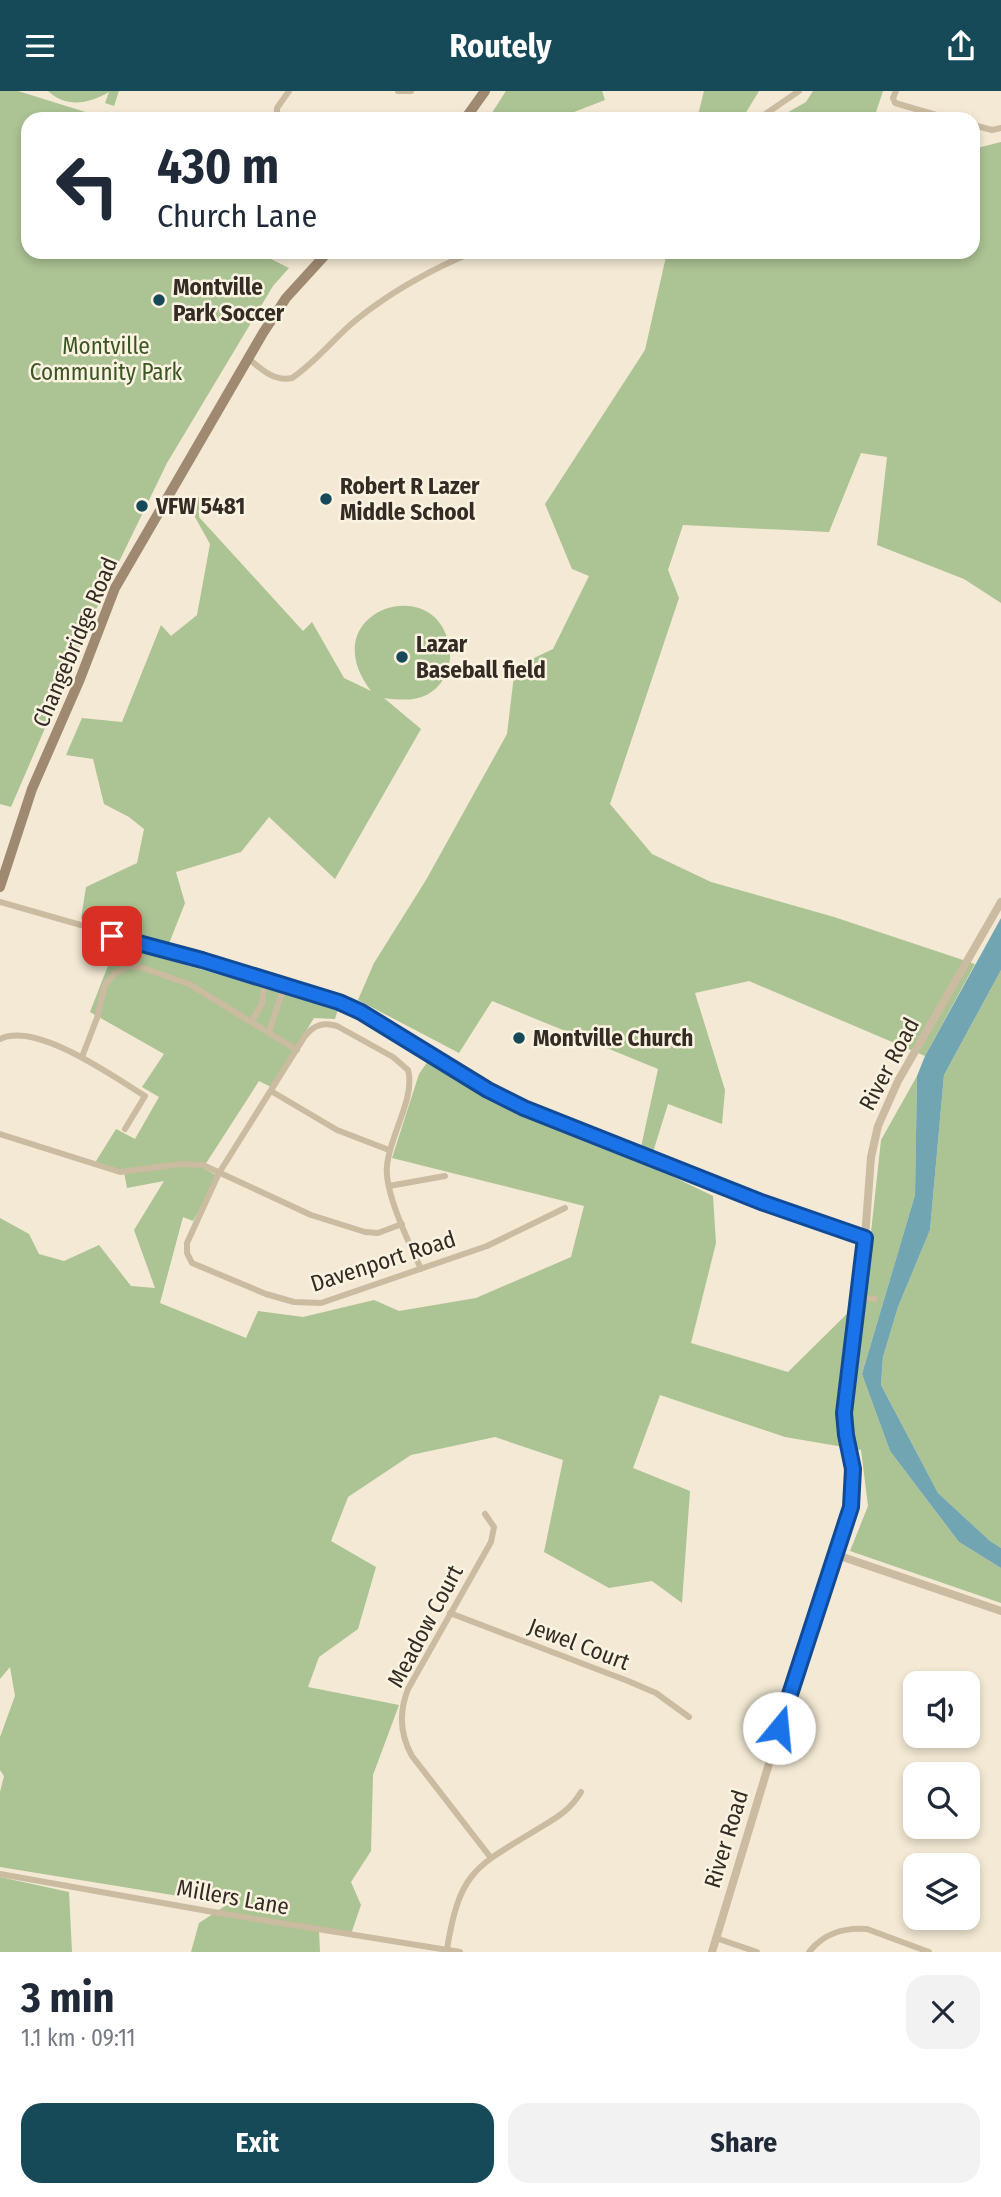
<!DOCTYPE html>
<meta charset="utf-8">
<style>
body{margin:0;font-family:"Fira Sans Condensed",sans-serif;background:#f2f2f3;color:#1f2937;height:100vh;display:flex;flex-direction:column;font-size:26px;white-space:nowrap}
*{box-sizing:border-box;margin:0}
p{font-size:23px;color:#747a83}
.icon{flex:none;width:38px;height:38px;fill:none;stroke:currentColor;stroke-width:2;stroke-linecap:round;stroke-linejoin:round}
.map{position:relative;height:1861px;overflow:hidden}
.drawer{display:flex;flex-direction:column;background:#fff;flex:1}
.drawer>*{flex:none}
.hud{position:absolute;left:21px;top:21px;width:959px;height:147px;border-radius:21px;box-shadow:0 4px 10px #0003;background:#fff;color:#1f2937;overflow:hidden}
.fabs{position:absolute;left:903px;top:1580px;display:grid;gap:14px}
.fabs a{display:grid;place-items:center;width:77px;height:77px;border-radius:14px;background:#fff;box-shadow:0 4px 10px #0003;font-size:35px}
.pin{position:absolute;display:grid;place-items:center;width:60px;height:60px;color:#fff;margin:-30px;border-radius:14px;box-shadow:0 4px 10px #0006}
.me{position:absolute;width:77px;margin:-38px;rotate:17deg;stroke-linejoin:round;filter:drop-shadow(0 0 5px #0008)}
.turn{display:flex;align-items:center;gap:24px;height:147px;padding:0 21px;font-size:32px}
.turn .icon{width:91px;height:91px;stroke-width:2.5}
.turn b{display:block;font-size:49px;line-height:60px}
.round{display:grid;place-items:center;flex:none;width:74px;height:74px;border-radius:21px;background:#f2f2f3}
.headline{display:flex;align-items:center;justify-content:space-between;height:119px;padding:0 21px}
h1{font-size:42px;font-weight:700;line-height:52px}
.action{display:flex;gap:14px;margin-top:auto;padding:14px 21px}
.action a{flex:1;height:80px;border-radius:21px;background:#164a59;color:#fff;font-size:28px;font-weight:700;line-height:80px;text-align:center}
.action a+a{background:#f2f2f3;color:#1f2937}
header{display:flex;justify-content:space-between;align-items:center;height:91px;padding:0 21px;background:#164a59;color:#fff;font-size:32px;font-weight:700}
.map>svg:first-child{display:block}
.green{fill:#acc394}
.water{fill:#71a5b2}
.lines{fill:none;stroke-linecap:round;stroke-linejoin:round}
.minor{stroke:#cbbba0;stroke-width:6}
.tertiary{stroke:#cbbba0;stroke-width:8}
.secondary{stroke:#9f8971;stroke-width:10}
.route-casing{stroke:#114b97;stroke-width:18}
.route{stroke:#1a73e8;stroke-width:12}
.poi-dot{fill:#164a59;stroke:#fbf3e1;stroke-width:2.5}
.labels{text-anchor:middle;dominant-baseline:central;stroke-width:5;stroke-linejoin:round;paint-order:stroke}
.poi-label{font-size:23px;font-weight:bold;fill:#342c24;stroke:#fbf3e1;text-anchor:start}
.park-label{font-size:23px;fill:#3c5525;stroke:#fbf3e1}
.street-label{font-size:23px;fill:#342c24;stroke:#fbf3e1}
</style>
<header><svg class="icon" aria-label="menu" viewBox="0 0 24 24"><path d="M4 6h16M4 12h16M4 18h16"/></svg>Routely<svg class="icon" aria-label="share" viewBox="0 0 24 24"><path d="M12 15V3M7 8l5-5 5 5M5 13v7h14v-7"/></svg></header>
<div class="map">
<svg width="1001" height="1861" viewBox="0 0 1001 1861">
<rect width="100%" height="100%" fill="#f3e9d4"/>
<g class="green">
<polygon points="0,0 18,0 108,28 28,28 28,161 257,161 289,177 273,195 167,372 99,512 11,716 0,713"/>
<path d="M48,0H119L114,15L105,12L109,1C89,13 66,17 48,0Z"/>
<polygon points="506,0 602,0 605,9 556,28 488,28"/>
<polygon points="704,0 759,0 742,28 697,28"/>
<polygon points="813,0 883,0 875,24 879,28 776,28 806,11"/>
<polygon points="1001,51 1001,512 964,488 877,454 887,366 861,362 829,441 683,434 668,479 679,507 610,713 652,763 711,791 834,826 975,873 925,965 749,890 695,902 725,999 722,1033 668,1013 649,1074 713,1105 716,1152 691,1252 788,1281 864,1206 881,1049 917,985 915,1104 862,1283 890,1360 959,1451 1001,1477 1001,1512 850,1460 868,1415 861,1359 785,1346 660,1304 633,1377 690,1400 682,1512 652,1490 609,1497 544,1461 563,1369 495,1346 411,1364 348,1406 331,1450 376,1476 358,1538 319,1566 308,1596 399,1614 373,1684 371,1760 351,1791 361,1814 351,1843 319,1839 320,1861 191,1861 199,1832 228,1813 0,1776 0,1701 4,1685 0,1679 0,1646 15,1605 10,1576 0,1588 0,1127 29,1143 39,1163 64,1170 99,1154 131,1195 155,1197 134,1139 164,1090 127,1097 124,1081 93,1075 116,1038 135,1048 159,1006 142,996 164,963 90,921 116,854 338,918 335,928 314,927 271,996 259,990 203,1077 218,1085 193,1130 183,1126 160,1212 246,1247 258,1220 303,1226 374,1209 399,1220 476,1207 571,1166 584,1115 392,1067 419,983 428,970 507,1016 638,1070 658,978 492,910 459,962 358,909 374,872 426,789 507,643 515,576 553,558 589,485 572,478 545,413 645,259 667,161 973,161 973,58"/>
<path d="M189,406H199V426L303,540L312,531L344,587L371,600C311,521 435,479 449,554C452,566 449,579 442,590C428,611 406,610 384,607L421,638L335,788L269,726L241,761L176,781L185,812L168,855L81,828L86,796L137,772L144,738L129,726L104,713L93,668L66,664L82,627L122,631L161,534L171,545L197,524L210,453L186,410Z"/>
<polygon points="1001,879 1001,1457 990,1450 938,1402 881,1294 883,1266 898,1216 930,1139 944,984"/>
<polygon points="0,1786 69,1801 72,1861 0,1861"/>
</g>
<polygon class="water" points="1001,827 1001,879 944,984 930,1139 898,1216 883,1266 881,1294 938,1402 990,1450 1001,1457 1001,1477 959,1451 890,1360 862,1283 915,1104 917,985 925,965"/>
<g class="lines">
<g class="minor">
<polyline points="398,0 411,0"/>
<polyline points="896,0 893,7 895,12 950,28"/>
<polyline points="277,28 277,17 289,0"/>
<polyline points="758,28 799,0"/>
<polyline points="973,34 992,39 1001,37"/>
<path d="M248,267C261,278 274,291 292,287C316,271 334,247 356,229C393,199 430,179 473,161"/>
<polyline points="0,811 203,869 339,911 361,921 488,999 524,1017 761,1111 865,1147"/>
<polyline points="252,930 262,913 265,890"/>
<polyline points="269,941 284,895"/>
<path d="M0,948C36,930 114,986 145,1005L125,1038"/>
<polyline points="82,966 97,927 105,894 115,882 130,875 140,876 189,893 297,959"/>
<polyline points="271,1000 337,1039 389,1059"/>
<polyline points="0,1043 120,1081 181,1073 203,1074 311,1124 365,1141 378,1142 402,1133"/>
<polyline points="389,1095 445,1085"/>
<path d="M421,1178C410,1154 384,1101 387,1075C389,1046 416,1006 408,979L393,966L337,935C323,931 314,934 305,945L219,1082L187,1152V1162L192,1172L266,1203L294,1211L321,1212L487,1155L565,1117"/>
<polyline points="858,1206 875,1208"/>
<path d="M485,1423L494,1436L491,1451L408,1598C399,1621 400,1644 412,1665L491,1767"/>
<polyline points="450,1522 628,1590 656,1602 689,1626"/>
<polyline points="0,1783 219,1822 460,1861"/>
<polyline points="716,1847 757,1861"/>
<path d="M447,1858C460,1778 476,1776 541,1736C558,1726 571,1718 581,1701"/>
<path d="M809,1861C823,1843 844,1836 867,1838L929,1861"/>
</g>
<g class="tertiary">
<polyline points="834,1463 1001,1520"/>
<polyline points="712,1861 781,1633 851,1416 853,1378 846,1344 844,1322 864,1160 871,1066 878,1035 898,990 1001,811"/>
</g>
<g class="secondary">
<polyline points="465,28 485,0"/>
<polyline points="0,796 32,698 80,588 115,497 263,242 286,207 328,161"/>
</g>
</g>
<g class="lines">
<defs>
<polyline id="route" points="112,845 202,869 339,911 361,921 488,999 524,1017 761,1111 865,1147 844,1322 846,1344 853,1378 851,1416 779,1637"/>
</defs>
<use href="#route" class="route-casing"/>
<use href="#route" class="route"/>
</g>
<g class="poi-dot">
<circle cx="159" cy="209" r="7"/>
<circle cx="326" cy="408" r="7"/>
<circle cx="142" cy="415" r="7"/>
<circle cx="402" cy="566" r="7"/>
<circle cx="519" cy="947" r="7"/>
</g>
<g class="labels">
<g class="poi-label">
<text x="173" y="196">Montville<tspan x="173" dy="26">Park Soccer</tspan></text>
<text x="340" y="395">Robert R Lazer<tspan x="340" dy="26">Middle School</tspan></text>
<text x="156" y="415">VFW 5481</text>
<text x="416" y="553">Lazar<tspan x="416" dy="26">Baseball field</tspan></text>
<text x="533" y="947">Montville Church</text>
</g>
<g class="park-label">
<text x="106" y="255">Montville<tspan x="106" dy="26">Community Park</tspan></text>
</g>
<g class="street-label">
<text transform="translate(75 551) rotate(-67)">Changebridge Road</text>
<text transform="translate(889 973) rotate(-62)">River Road</text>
<text transform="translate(383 1170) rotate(-18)">Davenport Road</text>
<text transform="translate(425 1535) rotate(-62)">Meadow Court</text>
<text transform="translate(579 1553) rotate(21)">Jewel Court</text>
<text transform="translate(726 1748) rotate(-73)">River Road</text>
<text transform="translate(233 1806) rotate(10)">Millers Lane</text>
</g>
</g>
</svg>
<div class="fabs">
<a><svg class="icon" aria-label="sound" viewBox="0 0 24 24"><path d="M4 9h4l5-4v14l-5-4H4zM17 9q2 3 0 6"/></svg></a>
<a><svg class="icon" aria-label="search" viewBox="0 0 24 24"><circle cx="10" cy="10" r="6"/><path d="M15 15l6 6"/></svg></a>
<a><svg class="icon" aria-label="layers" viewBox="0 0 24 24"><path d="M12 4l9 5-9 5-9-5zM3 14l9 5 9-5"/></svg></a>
</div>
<div class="pin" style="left:112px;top:845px;background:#d93025"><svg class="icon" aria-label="arrive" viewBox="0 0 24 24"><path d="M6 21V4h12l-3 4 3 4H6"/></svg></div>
<svg class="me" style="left:779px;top:1637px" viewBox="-20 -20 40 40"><circle r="19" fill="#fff"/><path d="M0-13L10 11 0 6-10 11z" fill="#1a73e8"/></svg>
<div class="hud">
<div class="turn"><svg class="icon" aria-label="left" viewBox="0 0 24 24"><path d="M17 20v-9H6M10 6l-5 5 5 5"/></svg><div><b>430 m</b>Church Lane</div></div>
</div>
</div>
<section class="drawer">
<div class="headline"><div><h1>3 min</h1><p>1.1 km · 09:11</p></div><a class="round"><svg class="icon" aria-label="close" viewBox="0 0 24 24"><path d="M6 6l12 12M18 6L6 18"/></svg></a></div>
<div class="action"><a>Exit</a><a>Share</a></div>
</section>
